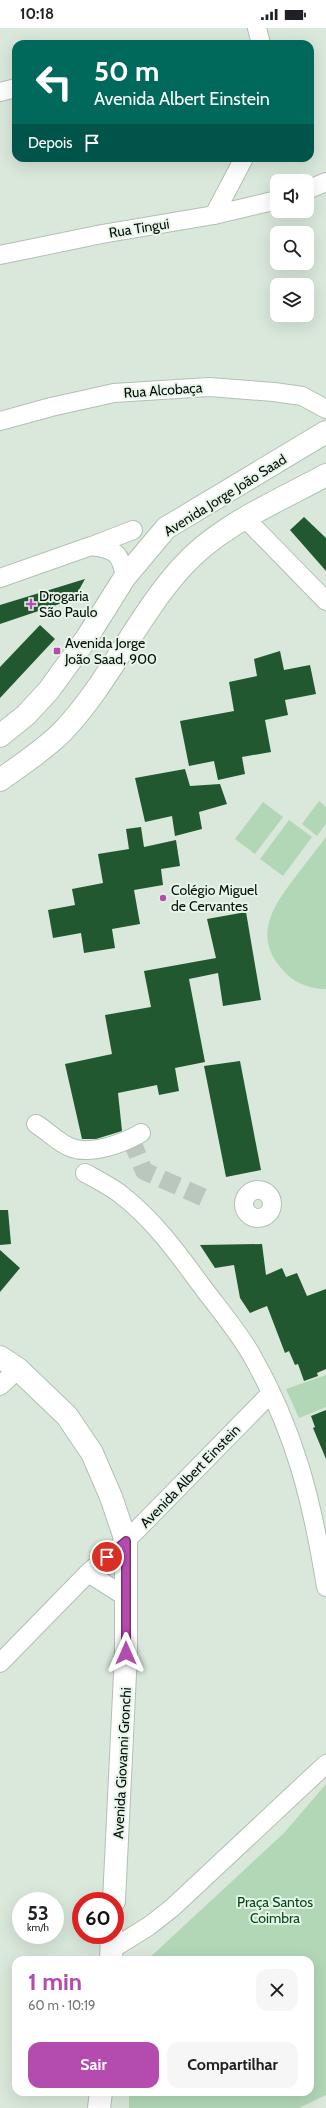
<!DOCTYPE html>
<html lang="pt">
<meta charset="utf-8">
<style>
body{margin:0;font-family:Cabin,sans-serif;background:#f6f6f6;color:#202124;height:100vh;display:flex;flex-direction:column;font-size:15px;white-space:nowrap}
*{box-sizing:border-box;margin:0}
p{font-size:13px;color:#757577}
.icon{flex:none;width:22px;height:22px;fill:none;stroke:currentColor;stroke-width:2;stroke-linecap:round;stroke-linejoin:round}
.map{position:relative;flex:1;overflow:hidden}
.sheet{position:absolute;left:12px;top:1928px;width:302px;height:140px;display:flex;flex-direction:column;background:#fff;border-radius:12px;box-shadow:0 4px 16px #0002}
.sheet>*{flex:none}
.banner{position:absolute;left:12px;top:12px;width:302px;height:122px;border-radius:12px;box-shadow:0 4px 16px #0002;background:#00695c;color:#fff;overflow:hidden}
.controls{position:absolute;left:270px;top:146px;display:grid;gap:8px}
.controls a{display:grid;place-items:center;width:44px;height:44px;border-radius:8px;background:#fff;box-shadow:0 4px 16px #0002;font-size:20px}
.speed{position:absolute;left:12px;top:1864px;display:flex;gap:8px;font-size:20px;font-weight:700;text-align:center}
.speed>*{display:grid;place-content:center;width:52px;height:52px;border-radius:50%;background:#fff;box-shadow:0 4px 16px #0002;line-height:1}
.speed small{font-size:10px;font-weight:400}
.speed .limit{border:6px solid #d22;background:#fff;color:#111}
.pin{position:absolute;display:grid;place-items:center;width:34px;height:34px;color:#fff;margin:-17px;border:2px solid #fff;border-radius:50%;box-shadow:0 1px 4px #0007}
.me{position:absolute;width:44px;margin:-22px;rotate:0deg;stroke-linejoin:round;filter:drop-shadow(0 0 3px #0008)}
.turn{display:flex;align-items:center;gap:14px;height:84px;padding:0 16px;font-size:18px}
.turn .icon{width:52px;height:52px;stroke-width:2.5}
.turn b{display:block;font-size:28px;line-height:34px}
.then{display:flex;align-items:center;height:38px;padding:0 16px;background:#0003;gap:8px;font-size:15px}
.round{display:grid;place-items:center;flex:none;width:42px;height:42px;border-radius:12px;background:#f6f6f6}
.headline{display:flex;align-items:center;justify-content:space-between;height:68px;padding:0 16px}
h1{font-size:24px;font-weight:700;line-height:30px;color:#b44caf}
.button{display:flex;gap:8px;margin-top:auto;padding:8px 16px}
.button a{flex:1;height:46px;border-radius:12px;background:#b44caf;color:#fff;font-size:16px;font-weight:700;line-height:46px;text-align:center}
.button a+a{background:#f6f6f6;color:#202124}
.status{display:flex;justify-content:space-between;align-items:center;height:28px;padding:0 20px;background:#fff;direction:ltr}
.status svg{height:11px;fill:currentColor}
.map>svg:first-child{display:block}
.green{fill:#b1d7b7}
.building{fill:#22582f}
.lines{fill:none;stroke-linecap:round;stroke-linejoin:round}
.minor-tunnel{stroke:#bac7bc;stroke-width:18;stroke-dasharray:18 9;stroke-linecap:butt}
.minor-casing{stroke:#b1c0b3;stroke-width:20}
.major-casing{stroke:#b1c0b3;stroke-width:24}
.minor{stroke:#fff;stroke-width:18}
.major{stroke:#fff;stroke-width:22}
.route-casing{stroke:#753172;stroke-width:10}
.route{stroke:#b44caf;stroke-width:7}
.poi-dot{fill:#b44caf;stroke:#e6f5e8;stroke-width:1.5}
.labels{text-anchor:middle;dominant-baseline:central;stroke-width:4;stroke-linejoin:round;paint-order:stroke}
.street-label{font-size:14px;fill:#090e0a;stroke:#e6f5e8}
.poi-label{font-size:14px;fill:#090e0a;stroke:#e6f5e8;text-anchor:start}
.park-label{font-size:14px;fill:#05471d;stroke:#e6f5e8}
</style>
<div class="status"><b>10:18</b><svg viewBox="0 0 49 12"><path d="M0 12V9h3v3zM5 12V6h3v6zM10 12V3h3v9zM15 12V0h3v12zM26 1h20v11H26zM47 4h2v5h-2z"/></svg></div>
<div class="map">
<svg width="326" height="2080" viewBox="0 0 326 2080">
<rect width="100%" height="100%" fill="#d9e8db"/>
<g class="green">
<polygon points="319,773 326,779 326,796 317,808 302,796"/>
<polygon points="263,774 283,789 255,826 235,811"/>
<polygon points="289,792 312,809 283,848 260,831"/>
<path d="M326,809V961C308,961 292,954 281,940C252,906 275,876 296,848C306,835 316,822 326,809Z"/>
<polygon points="326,1347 326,1379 299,1390 286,1361"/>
<polygon points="326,1756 326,2067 299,2080 129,2080 129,2064 310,2064 310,1932 147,1932 284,1805"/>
</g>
<g class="building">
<polygon points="304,489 326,510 326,543 290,502"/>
<polygon points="85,551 74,571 0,596 0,577"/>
<polygon points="40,597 55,611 0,670 0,639"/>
<polygon points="280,623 284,642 310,637 316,666 285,672 288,687 265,692 271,724 242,729 245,746 218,752 214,733 189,738 180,693 234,683 229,654 257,648 254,631"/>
<polygon points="185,741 190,758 220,756 227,776 199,784 202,801 175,808 172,788 145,794 135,750"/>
<polygon points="141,799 144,819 176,812 180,838 161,841 163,857 134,862 140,896 112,901 115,920 84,925 81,905 53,910 48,882 75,877 72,861 103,855 98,826 129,821 126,801"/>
<polygon points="246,884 261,972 223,978 218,945 189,951 205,1034 175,1040 179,1063 159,1067 157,1057 118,1065 122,1103 96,1111 82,1111 65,1036 112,1026 105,987 151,979 144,943 216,930 207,891"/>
<polygon points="240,1033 261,1142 226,1149 204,1038"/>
<polygon points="0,1182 8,1182 11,1216 0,1217"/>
<polygon points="262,1216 266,1247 282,1240 286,1249 297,1245 307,1268 326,1261 326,1341 317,1345 318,1348 304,1353 298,1336 295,1337 289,1323 285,1325 267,1278 250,1285 240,1270 234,1237 215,1240 200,1217"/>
<polygon points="0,1222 20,1240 0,1264"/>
<polygon points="326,1382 326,1431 313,1400 315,1399 311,1388"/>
</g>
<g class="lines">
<polyline class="minor-tunnel" points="131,1111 144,1143 209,1172"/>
<defs>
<g id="minor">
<polyline points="257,0 261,16"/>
<polyline points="0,64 16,60"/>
<polyline points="307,162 326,154"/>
<polyline points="214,187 244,130"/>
<polyline points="0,227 102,206 214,187 277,172"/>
<polyline points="0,393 51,379 114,365 209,359 274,364 302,368 326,381"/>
<polyline points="245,490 326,573"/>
<polyline points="92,518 133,502"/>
<path d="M0,550L91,518C115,521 121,525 125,549"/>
<path d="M36,1096C48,1103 59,1116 72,1120C92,1127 124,1115 141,1105"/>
<path d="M85,1145C96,1151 108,1157 119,1165C152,1190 177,1224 201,1257C218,1280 237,1302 251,1326C295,1403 312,1472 326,1559"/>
<circle cx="258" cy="1176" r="14"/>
<polyline points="0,1358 18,1341"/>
<polyline points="88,1545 126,1569"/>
<polyline points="0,1635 88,1545 126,1513 271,1365"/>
<polyline points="112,1921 149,1898 172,1880 326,1736"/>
</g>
<g id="major">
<polyline points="0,708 26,687 49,662 86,611 125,549 166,500 326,404"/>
<path d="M0,752C21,737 44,722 62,704C109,655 136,590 181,540C219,497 277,474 326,447"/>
<polyline points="0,1329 18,1341 67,1388 92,1425 111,1469 126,1513 126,1625 114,1873"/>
<polyline points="111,1932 112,1907"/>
<polyline points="99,2080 101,2064"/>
</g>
</defs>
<use href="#minor" class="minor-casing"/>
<use href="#major" class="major-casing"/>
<use href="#minor" class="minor"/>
<use href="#major" class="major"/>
</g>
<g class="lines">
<defs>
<polyline id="route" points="107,1529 126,1513 126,1625"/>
</defs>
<use href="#route" class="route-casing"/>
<use href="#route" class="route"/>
</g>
<g class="poi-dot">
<path d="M29 570h4v4h4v4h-4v4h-4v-4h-4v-4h4z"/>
<rect x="53" y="619" width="8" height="8" rx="2"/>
<circle cx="163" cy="870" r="4"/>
</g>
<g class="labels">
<g class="street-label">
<text transform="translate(139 200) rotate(-9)">Rua Tingui</text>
<text transform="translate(163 362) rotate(-4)">Rua Alcobaça</text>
<text transform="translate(225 467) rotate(-32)">Avenida Jorge João Saad</text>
<text transform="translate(190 1448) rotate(-46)">Avenida Albert Einstein</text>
<text transform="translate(122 1735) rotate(-87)">Avenida Giovanni Gronchi</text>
</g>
<g class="poi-label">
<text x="39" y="568">Drogaria<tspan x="39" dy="16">São Paulo</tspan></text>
<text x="65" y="615">Avenida Jorge<tspan x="65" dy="16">João Saad, 900</tspan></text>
<text x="171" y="862">Colégio Miguel<tspan x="171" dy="16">de Cervantes</tspan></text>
</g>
<g class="park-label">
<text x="275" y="1874">Praça Santos<tspan x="275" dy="16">Coimbra</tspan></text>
</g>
</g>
</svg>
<div class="controls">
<a><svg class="icon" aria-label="sound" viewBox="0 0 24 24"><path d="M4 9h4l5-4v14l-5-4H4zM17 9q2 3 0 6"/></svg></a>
<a><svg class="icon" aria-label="search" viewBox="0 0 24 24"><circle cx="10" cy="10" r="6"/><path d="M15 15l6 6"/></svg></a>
<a><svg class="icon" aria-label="layers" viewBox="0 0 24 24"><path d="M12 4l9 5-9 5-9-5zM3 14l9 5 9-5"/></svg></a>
</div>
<div class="speed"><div>53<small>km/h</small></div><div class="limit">60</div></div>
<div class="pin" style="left:107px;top:1529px;background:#d93025"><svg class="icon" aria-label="arrive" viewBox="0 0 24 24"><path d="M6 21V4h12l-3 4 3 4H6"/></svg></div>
<svg class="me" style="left:126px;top:1625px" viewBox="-20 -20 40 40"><path d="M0-17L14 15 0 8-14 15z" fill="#b44caf" stroke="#fff" stroke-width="4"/></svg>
<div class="banner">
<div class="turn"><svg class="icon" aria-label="left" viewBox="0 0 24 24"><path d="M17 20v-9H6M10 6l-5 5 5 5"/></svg><div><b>50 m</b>Avenida Albert Einstein</div></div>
<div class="then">Depois<svg class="icon" aria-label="arrive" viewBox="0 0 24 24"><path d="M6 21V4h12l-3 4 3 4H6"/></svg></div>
</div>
<section class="sheet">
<div class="headline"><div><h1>1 min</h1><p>60 m · 10:19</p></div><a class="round"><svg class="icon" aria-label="close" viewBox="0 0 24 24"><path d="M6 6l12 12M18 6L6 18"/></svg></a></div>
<div class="button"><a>Sair</a><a>Compartilhar</a></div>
</section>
</div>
